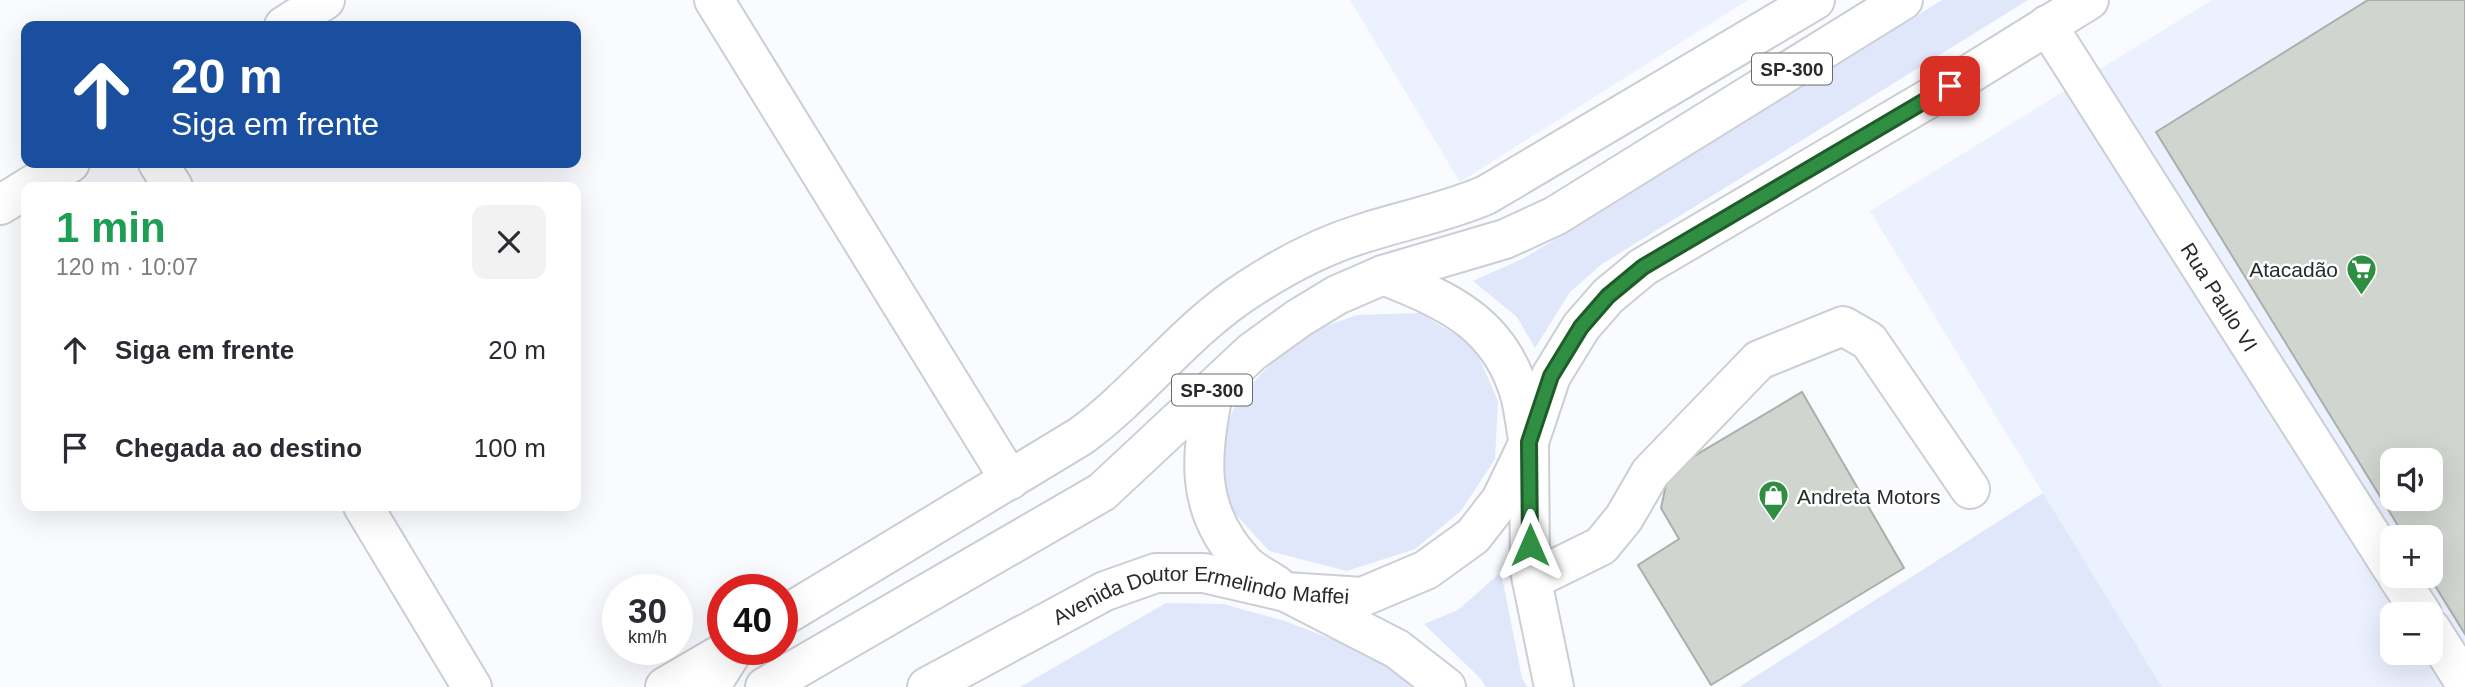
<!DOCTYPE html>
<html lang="pt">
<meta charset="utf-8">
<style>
body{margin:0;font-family:Helvetica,sans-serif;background:#f2f2f3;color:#2b2b33;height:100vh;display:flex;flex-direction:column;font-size:26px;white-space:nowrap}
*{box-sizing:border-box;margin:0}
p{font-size:23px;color:#7c7c81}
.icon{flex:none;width:38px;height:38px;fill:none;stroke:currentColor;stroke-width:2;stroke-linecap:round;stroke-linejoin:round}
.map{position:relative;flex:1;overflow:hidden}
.drawer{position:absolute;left:21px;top:182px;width:560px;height:329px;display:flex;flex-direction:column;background:#fff;border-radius:14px;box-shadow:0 7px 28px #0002}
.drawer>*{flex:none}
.banner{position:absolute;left:21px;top:21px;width:560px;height:147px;border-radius:14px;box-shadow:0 7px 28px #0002;background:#1a4fa0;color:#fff;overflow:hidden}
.fabs{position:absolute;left:2380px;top:448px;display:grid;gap:14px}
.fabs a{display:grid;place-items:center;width:63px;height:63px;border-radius:14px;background:#fff;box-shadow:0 7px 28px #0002;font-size:35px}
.speed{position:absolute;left:602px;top:574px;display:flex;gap:14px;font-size:35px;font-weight:700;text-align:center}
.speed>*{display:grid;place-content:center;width:91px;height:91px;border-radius:50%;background:#fff;box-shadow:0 7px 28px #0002;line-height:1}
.speed small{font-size:18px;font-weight:400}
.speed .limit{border:10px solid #d22;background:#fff;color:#111}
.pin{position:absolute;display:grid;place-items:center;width:60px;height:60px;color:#fff;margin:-30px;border-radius:14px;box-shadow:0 4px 10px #0006}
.me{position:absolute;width:77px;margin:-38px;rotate:0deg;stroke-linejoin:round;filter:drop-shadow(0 0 5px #0008)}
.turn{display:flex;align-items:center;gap:24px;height:147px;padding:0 35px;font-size:32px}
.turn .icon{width:91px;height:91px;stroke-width:2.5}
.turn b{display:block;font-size:49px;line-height:60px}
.round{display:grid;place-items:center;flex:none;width:74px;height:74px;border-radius:14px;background:#f2f2f3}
.overview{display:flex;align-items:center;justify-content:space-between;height:119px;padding:0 35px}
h1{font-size:42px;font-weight:700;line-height:52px;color:#1e9e55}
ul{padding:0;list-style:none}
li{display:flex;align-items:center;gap:21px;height:98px;padding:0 35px}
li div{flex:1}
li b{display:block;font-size:26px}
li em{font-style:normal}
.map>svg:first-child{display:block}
.built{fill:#ecf1ff;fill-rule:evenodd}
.green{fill:#e0e7fa}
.building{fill:#d0d5d0;stroke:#aaafab;stroke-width:2;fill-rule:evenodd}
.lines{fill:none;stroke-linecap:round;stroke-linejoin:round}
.minor-casing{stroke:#cbced4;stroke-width:42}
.major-casing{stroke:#cbced4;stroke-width:42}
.minor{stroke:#fff;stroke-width:38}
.major{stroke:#fff;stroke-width:38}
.route-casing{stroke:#1f5c2a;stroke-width:18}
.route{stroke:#2f8e41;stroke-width:12}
.labels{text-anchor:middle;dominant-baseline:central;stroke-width:5;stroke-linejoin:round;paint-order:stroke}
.shield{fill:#fff;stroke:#696a6b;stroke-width:2}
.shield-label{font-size:19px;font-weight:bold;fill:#292a2c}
.poi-label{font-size:21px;fill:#292a2c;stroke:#fff;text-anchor:end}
.street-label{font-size:21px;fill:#292a2c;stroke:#fff}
</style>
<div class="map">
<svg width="2465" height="687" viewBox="0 0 2465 687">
<rect width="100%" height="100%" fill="#fafbfe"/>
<g class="built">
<polygon points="1350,0 1748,0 1460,182"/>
<path d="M2212,0H2465V687H2162L1870,211ZM2392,460H2431V499H2392ZM2392,537H2431V576H2392ZM2392,614H2431V653H2392Z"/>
</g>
<g class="green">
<polygon points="1942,0 2028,0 1602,264 1570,292 1535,348 1517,317 1473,281 1524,258 1588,220"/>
<polygon points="1420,313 1474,346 1498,401 1495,459 1461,511 1415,549 1347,571 1269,551 1231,509 1218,443 1240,396 1275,360 1314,330 1357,315"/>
<polygon points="2043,493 2162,687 1739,687"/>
<polygon points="1501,572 1522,678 1527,687 1486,687 1480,678 1424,624 1458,610"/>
<polygon points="1166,603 1223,604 1285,621 1357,649 1404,675 1414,687 1020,687"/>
</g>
<g class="building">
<path d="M2368,0H2465V634L2429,576L2431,537H2405L2156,132ZM2392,460H2431V499H2392Z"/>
<polygon points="1802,392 1904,568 1711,685 1638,565 1679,539 1661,508 1669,471"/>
</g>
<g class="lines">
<defs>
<g id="minor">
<polyline points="714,0 1010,480"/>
<path id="s1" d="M2047,25L2392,568"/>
<polyline points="284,26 325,0"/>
<polyline points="158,163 173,187"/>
<polyline points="29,187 70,163"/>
<polyline points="0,205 26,189"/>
<polyline points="1529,442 1530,571 1554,687"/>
<polyline points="363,506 472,687"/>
<polyline points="2397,576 2422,614"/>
<polyline points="1532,580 1601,546 1624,518 1650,473 1759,360 1843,326 1869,341 1970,489"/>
<polyline points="1286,592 1397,649 1446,687"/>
<path d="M782,617L1081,436C1141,392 1186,329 1249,289C1284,266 1324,245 1364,233C1404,220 1447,212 1486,195L1815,0"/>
<polyline points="2431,629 2465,683"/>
<polyline points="665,687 730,649"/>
</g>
<g id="major">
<path d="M1383,275C1449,301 1501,324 1521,398C1524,412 1526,426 1528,440"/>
<path d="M1214,388C1201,456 1193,508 1244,563C1252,572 1266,578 1276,585"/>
<polyline points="710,687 734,649"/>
<polyline points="765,687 1102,492 1252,352 1299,318 1337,295 1383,275 1505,239 1555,216 1903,0"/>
<path id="s2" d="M927,687L1105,591L1156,573H1204L1286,592L1362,597L1426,570L1473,536L1501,500L1529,442L1551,376L1581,327L1608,296L1643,267L1950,86L2089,0"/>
</g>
</defs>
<use href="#minor" class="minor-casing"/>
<use href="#major" class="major-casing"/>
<use href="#minor" class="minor"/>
<use href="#major" class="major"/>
</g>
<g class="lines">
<defs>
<polyline id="route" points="1530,545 1529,442 1551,376 1581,327 1608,296 1643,267 1950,86"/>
</defs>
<use href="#route" class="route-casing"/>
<use href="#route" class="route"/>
</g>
<defs>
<symbol id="supermarket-pin" viewBox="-11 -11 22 30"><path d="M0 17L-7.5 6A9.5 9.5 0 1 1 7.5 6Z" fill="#2f8e41" stroke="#fff"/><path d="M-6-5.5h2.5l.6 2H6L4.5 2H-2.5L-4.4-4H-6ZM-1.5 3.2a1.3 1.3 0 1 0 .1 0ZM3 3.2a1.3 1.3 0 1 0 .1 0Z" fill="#fff"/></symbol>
<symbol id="shop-pin" viewBox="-11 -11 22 30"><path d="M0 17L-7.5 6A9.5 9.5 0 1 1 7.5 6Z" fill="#2f8e41" stroke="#fff"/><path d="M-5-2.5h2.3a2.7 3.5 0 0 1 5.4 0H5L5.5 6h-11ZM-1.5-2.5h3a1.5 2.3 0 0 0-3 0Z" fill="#fff"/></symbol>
</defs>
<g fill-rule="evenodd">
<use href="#supermarket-pin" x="2344" y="252" width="35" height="47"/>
<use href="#shop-pin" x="1756" y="478" width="35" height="47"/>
</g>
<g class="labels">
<g class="shield">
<rect x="1752" y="53.5" width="80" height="31" rx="5"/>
<rect x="1172" y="374.5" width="80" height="31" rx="5"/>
</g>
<g class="shield-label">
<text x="1792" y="69">SP-300</text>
<text x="1212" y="390">SP-300</text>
</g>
<g class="poi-label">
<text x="2338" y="269">Atacadão</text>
<text x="1797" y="496" text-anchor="start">Andreta Motors</text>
</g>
<g class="street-label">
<text stroke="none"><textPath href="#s1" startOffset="322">Rua Paulo VI</textPath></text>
<text stroke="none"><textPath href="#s2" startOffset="298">Avenida Doutor Ermelindo Maffei</textPath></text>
</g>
</g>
</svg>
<div class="fabs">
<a><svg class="icon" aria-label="sound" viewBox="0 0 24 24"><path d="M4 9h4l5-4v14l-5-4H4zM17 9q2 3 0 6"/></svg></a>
<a>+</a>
<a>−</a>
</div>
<div class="speed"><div>30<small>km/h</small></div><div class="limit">40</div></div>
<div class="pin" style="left:1950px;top:86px;background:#d93025"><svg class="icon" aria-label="arrive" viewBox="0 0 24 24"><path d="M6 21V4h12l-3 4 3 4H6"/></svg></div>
<svg class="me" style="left:1530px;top:545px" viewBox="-20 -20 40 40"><path d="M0-17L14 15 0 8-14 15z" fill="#2f8e41" stroke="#fff" stroke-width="4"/></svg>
<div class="banner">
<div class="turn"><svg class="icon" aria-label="ahead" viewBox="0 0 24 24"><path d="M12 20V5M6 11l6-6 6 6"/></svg><div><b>20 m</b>Siga em frente</div></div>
</div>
<section class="drawer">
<div class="overview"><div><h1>1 min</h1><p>120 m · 10:07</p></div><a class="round"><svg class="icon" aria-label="close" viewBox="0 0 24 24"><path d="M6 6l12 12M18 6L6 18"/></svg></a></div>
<ul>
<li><svg class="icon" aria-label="ahead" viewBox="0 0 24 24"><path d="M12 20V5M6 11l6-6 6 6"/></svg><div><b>Siga em frente</b></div><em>20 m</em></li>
<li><svg class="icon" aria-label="arrive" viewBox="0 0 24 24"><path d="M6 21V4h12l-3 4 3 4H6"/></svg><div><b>Chegada ao destino</b></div><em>100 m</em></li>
</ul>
</section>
</div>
